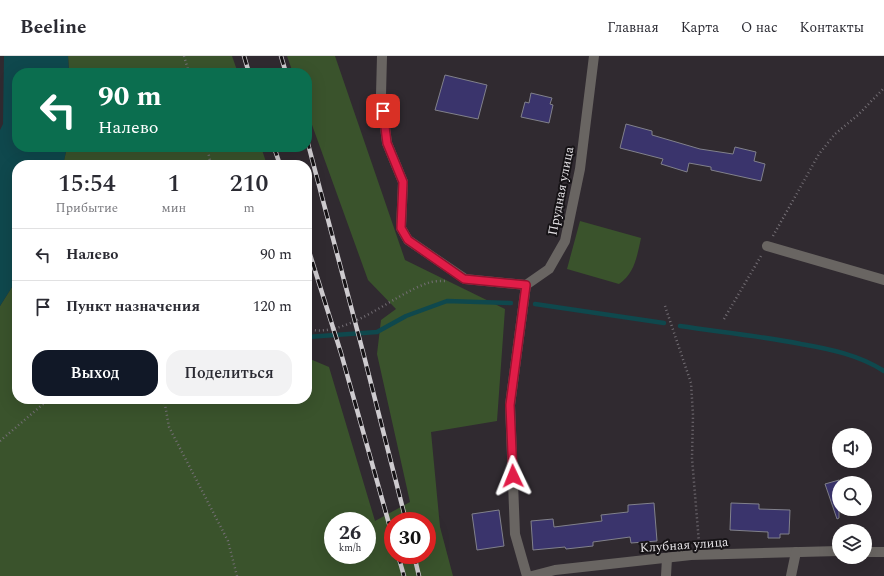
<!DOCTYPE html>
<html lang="ru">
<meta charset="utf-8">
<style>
body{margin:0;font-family:Spectral,serif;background:#f2f2f3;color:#2b2b33;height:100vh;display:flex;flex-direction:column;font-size:15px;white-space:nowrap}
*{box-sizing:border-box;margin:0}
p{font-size:13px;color:#7c7c81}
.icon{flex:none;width:22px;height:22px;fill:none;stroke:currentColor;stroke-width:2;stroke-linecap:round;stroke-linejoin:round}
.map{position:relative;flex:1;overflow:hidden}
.side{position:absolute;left:12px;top:104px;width:300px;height:244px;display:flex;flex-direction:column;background:#fff;border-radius:16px;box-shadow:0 4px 16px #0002}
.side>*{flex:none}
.top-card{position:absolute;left:12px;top:12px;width:300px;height:84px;border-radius:16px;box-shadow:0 4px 16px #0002;background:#0b6e4f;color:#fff;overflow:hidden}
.fabs{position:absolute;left:832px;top:372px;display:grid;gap:8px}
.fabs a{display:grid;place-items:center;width:40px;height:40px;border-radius:50%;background:#fff;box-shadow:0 4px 16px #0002;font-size:20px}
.speed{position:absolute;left:324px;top:456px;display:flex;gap:8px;font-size:20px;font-weight:700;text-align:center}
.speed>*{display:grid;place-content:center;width:52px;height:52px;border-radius:50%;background:#fff;box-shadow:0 4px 16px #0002;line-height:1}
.speed small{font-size:10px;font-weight:400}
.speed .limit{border:6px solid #d22;background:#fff;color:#111}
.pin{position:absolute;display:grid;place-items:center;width:34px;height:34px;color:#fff;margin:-17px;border-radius:8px;box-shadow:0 2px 6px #0006}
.me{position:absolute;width:44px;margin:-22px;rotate:358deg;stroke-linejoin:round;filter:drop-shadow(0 0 3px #0008)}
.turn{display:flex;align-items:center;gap:14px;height:84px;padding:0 20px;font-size:18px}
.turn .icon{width:52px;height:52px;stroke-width:2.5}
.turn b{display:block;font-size:28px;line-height:34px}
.eta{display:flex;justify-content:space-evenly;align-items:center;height:68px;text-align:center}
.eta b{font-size:24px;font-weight:600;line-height:28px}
.button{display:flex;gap:8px;margin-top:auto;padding:8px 20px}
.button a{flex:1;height:46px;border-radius:16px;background:#111827;color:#fff;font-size:16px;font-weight:600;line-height:46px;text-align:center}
.button a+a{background:#f2f2f3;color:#2b2b33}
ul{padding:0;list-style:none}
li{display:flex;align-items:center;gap:12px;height:52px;padding:0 20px;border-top:1px solid #e1e1e2}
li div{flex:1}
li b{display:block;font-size:15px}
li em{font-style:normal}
header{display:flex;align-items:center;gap:24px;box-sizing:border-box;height:56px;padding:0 20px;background:#fff;border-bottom:1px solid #e1e1e2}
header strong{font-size:19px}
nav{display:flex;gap:22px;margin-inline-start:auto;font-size:14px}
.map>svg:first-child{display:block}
.green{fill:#3a532c;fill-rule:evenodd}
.water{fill:#0f484d}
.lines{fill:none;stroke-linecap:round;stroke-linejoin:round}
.stream{stroke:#0f484d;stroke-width:4.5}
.building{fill:#3a346c;stroke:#81818b}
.path{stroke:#746f75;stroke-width:2.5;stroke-dasharray:1 3;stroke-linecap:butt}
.minor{stroke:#696562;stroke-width:10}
.rail-casing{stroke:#cecbcf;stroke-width:4.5}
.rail{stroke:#161316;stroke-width:3;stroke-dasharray:9;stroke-linecap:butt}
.route-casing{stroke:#92132f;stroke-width:10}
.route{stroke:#e11d48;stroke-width:7}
.labels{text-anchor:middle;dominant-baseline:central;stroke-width:4;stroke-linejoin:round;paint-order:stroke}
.street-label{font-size:13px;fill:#e5e2e6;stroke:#161316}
</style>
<header>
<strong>Beeline</strong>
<nav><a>Главная</a><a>Карта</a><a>О нас</a><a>Контакты</a></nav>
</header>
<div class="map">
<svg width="884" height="520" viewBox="0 0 884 520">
<rect width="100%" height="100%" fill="#302a30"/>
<g class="green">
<polygon points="68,0 232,0 238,17 69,17"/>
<path d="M287,0H335L405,204L505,253L497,365L431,376L440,471L453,520H0V250L17,223V343H307V281L310,303L329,311L375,465L410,446L377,298L381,264L396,253L368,224L307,55V17H293ZM333,465H367V499H333ZM393,465H427V499H393Z"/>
<polygon points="67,91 261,91 267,109 63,109"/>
<path d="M580,165L641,182C637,200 635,217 619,228L567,213Z"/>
</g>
<polygon class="water" points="4,0 68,0 69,17 17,17 17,91 67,91 63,109 17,109 17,223 0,250 0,74 3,68"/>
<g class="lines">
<g class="stream">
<polyline points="535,248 664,267"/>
<path d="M680,270C720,276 761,280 801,288C830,293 859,299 884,315"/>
<polyline points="307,281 377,276 406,260 447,245 511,247"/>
</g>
</g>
<g class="building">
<polygon points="445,19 487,29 478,63 435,54"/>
<polygon points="531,37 552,42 550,48 553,49 549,67 521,61 525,46 529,47"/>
<polygon points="626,68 652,75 652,79 700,93 733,98 735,91 756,96 754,105 765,108 761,125 711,114 711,111 689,107 687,116 661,108 663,103 620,92"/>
<polygon points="839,424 839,462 837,463 825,428"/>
<polygon points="654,447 657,485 631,487 630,481 593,486 593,490 566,493 565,491 533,494 531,465 553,463 554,471 602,465 601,459 628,456 628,449"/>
<polygon points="731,447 759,448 759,453 790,454 789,478 780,478 780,482 768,482 768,476 730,474"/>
<polygon points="499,454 504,490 477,494 472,458"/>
</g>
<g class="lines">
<g class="path">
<polyline points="184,0 189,17"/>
<polyline points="207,91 211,109"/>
<polyline points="773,180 819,98 835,78 858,59 884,32"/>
<polyline points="665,250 691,327 693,359 692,402 699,487"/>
<polyline points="724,263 761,200"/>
<path d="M307,273C346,283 392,239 428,227C433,225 440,225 446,225"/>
<polyline points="164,343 169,371 228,485 237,520"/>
<polyline points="0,385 49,343"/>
</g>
<g class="minor">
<polyline points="382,0 381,39 387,87 403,126 401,172 408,184 465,223 526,229"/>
<polyline points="767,190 884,224"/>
<polyline points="865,496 884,496"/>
<polyline points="527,520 515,478 510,349 526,229 549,213 565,185 580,113 594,0"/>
<polyline points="532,520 555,514 691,499 839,495"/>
<polyline points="666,520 667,502"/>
<polyline points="791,520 796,496"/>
</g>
<defs>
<g id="rail">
<polyline points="244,0 249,17"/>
<polyline points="281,0 286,17"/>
<polyline points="307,84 363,296 406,465"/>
<polyline points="274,91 280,109"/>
<polyline points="307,189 341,297 393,482"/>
<polyline points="398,499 404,520"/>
<polyline points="414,499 419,520"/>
</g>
</defs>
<use href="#rail" class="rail-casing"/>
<use href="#rail" class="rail"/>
</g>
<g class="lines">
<defs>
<polyline id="route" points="383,55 387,87 403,126 401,172 408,184 464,223 526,229 510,349 513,420"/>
</defs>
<use href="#route" class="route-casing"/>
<use href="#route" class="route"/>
</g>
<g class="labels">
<g class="street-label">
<text transform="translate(561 135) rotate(-79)">Прудная улица</text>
<text transform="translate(684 489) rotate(-4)">Клубная улица</text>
</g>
</g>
</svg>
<div class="fabs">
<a><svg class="icon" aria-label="sound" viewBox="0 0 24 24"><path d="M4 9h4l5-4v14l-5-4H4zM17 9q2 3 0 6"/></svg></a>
<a><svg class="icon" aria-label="search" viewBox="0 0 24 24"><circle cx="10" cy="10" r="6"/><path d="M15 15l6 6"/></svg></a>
<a><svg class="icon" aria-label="layers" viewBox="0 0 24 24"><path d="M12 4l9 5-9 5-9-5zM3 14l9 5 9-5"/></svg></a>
</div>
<div class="speed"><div>26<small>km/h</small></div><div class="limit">30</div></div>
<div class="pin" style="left:383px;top:55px;background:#d93025"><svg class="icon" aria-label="arrive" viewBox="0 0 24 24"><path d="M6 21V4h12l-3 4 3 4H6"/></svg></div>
<svg class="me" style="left:513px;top:420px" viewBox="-20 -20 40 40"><path d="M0-17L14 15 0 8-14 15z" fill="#e11d48" stroke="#fff" stroke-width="4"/></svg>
<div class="top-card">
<div class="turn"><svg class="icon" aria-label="left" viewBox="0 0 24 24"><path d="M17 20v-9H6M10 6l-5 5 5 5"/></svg><div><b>90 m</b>Налево</div></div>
</div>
<section class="side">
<div class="eta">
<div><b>15:54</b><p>Прибытие</p></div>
<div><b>1</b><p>мин</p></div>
<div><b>210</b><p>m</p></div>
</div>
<ul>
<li><svg class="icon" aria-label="left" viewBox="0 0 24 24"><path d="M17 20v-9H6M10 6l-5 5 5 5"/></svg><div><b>Налево</b></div><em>90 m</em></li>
<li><svg class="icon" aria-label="arrive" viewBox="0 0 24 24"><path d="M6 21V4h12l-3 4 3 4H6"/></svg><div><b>Пункт назначения</b></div><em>120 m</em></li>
</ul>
<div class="button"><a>Выход</a><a>Поделиться</a></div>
</section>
</div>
